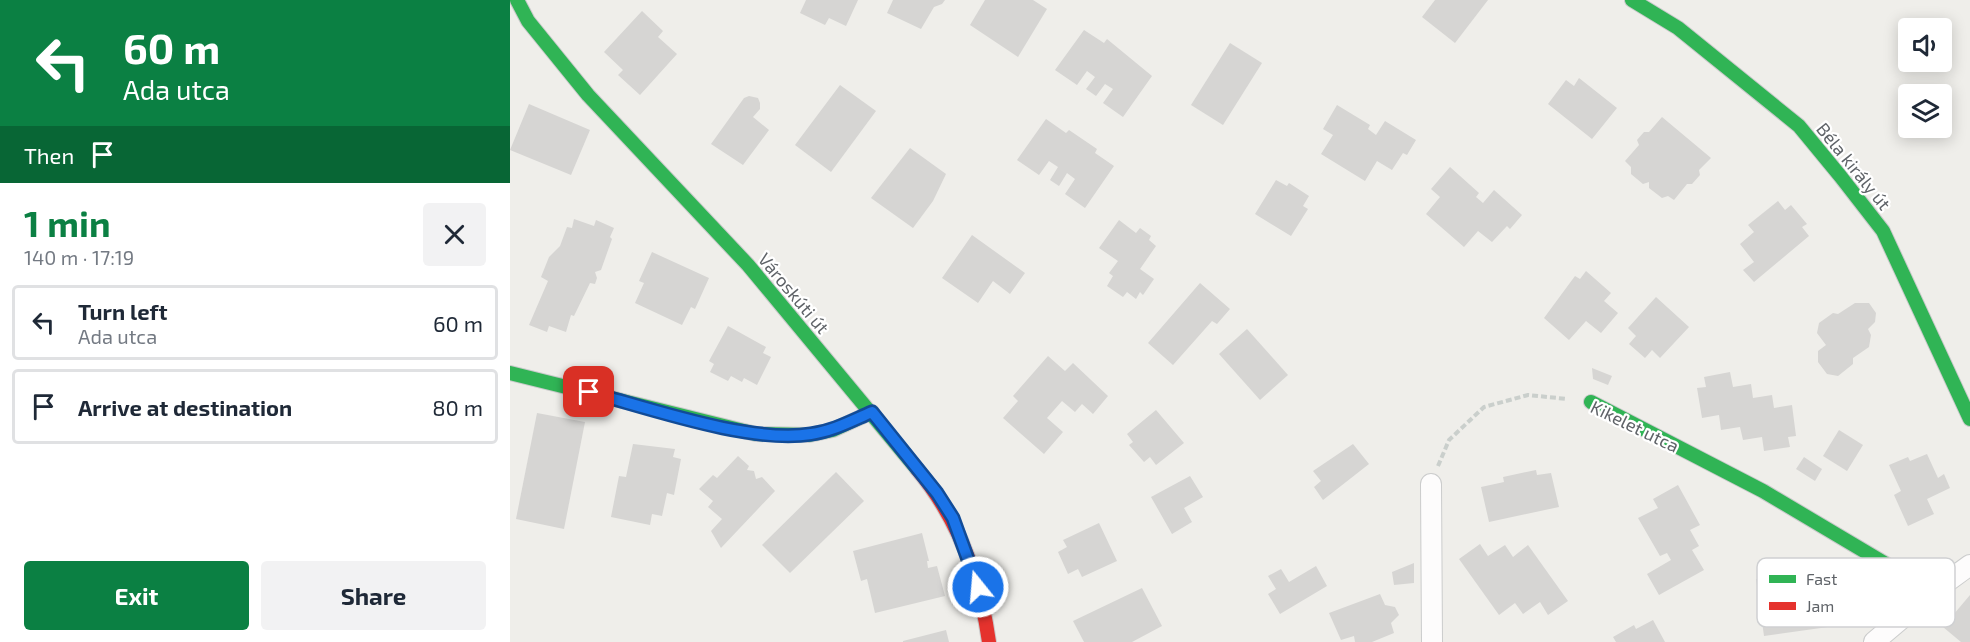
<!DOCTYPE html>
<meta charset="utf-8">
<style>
body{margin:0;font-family:"Exo 2",sans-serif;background:#f2f2f3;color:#1f2937;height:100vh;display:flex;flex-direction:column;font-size:22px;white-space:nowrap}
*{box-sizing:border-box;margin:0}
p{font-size:20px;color:#747a83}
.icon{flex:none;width:33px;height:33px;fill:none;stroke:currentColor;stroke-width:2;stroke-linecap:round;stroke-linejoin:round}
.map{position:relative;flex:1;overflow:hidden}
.sheet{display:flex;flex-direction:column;background:#fff;width:510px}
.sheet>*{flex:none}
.hud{background:#0b8043;color:#fff;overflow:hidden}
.controls{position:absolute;left:1388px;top:18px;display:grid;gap:12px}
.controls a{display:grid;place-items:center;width:54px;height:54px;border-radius:6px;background:#fff;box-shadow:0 3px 15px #0003;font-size:30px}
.pin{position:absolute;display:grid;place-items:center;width:51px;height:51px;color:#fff;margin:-26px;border-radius:12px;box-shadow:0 3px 9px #0006}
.me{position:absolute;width:66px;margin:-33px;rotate:343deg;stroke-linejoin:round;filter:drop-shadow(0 0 4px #0008)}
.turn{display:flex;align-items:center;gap:21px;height:126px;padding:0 24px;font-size:27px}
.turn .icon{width:78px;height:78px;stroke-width:2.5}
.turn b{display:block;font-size:42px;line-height:51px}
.then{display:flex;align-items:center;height:57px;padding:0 24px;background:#0003;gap:12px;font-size:22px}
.round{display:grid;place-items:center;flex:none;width:63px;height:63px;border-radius:6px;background:#f2f2f3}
.overview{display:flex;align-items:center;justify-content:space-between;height:102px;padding:0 24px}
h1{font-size:36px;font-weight:700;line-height:45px;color:#0b8043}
.primary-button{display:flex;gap:12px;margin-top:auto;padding:12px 24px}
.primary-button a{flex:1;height:69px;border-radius:6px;background:#0b8043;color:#fff;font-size:24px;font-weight:700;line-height:69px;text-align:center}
.primary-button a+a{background:#f2f2f3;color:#1f2937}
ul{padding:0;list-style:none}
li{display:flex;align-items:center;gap:18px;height:75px;margin:0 12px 9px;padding:0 12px;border:3px solid #e0e1e3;border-radius:6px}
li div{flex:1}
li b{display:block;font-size:22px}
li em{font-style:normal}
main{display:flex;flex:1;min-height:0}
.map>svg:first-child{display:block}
.building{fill:#d6d5d3}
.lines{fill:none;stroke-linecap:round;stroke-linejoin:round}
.street-casing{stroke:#cbcccc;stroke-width:22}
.fast-casing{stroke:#cacacb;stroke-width:16}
.jam-casing{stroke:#cacacb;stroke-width:16}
.path{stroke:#cacfcc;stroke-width:4;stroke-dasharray:6 3;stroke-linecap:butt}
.street{stroke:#fdfcfc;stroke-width:20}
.fast{stroke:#30b455;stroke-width:14}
.jam{stroke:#e5322d;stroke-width:14}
.route-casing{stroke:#114b97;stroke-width:15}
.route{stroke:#1a73e8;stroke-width:10}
.labels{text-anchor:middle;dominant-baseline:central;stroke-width:4.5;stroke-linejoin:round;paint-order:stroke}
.street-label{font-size:18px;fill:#5f6368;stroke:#fff}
.key{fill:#fff;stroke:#cfd0d2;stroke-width:1.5}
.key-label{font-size:16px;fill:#5f6368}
</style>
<main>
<section class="sheet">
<div class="hud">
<div class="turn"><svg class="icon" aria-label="left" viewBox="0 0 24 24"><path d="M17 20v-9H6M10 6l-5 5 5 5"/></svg><div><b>60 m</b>Ada utca</div></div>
<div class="then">Then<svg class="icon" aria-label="arrive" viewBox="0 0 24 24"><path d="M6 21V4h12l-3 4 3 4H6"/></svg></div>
</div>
<div class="overview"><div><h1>1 min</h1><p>140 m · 17:19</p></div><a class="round"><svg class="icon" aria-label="close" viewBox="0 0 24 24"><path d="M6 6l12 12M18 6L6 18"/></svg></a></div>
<ul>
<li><svg class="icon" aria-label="left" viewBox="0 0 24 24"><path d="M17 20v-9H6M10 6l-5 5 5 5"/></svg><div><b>Turn left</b><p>Ada utca</p></div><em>60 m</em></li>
<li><svg class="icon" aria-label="arrive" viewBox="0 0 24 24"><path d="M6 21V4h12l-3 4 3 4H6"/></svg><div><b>Arrive at destination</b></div><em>80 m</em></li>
</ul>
<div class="primary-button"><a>Exit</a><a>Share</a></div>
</section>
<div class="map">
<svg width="1460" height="642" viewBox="0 0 1460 642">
<rect width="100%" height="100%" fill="#efeeea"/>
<g class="building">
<polygon points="296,0 348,0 336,26 319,18 315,25 290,13"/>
<polygon points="383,0 435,0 432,4 424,7 411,29 377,13"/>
<polygon points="475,0 523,0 537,9 508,57 460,25"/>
<polygon points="925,0 978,0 945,43 912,17"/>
<polygon points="132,11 153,31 148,37 167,54 130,95 108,75 113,70 94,52"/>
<polygon points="574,30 594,43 597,39 642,76 613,117 593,103 603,89 595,84 586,96 576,89 585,77 577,71 567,85 545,70"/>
<polygon points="720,43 752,63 713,125 681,105"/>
<polygon points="1069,78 1107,108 1082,139 1038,104 1056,80 1064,86"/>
<polygon points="330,85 366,111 321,172 285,145"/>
<polygon points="239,96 248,98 250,103 250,109 243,117 259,130 233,165 201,144 234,98"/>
<polygon points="19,104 80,130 61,175 0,150"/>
<polygon points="827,105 860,125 858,129 866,135 875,121 906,140 897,155 893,153 882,170 867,161 855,181 811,154 823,135 813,129"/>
<polygon points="1152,117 1201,158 1189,170 1190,175 1182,184 1177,184 1164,200 1158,196 1152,198 1139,188 1139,182 1133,184 1121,174 1121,167 1115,161 1129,145 1127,140 1134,132 1139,132"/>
<polygon points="536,119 556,133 559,130 587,149 585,153 604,166 575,208 555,194 565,179 557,173 549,186 540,180 548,167 539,161 529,175 507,160"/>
<polygon points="400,148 436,174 423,201 403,228 361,198"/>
<polygon points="940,167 969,193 966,197 973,203 984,190 1012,215 1000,229 997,226 982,242 968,231 954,247 916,214 930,197 921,189"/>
<polygon points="766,180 777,186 779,183 799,196 793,206 798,209 781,236 745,214"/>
<polygon points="1268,201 1275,210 1281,205 1297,224 1292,227 1299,236 1244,282 1233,270 1244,262 1230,244 1244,232 1238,225"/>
<polygon points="64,219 84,226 86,220 104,228 100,237 102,239 91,270 85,272 87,278 85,284 80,283 64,316 61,315 56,332 39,326 37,332 19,325 38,281 31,277 39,257 50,246 57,227 62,228"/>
<polygon points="609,220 626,233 630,228 641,236 639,240 646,246 630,269 644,279 633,295 630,292 626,299 617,292 613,297 597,286 603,276 599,273 608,261 589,248"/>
<polygon points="462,235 515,273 500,294 483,281 468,303 432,278"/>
<polygon points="142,252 199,278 185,309 181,307 172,325 125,303 134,283 129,281"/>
<polygon points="1076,271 1101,293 1094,301 1108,313 1091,333 1076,321 1059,340 1034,318 1065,276 1070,279"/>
<polygon points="690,283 720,309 707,324 702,321 663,365 638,343"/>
<polygon points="1146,297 1179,327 1150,358 1142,350 1135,358 1119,344 1126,336 1118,328"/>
<polygon points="1345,303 1359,303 1366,313 1365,322 1358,329 1361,335 1359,347 1343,358 1343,364 1328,376 1317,374 1308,362 1308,351 1316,345 1307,333 1309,323 1323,313 1328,314"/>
<polygon points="218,326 256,347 253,353 261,357 247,385 234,378 232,382 221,376 218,381 200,372 204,364 199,361"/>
<polygon points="737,329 778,375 750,400 709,354"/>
<polygon points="538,356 555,371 563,363 598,396 583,414 572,404 565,412 552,401 537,418 553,432 534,454 493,418 508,401 503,396"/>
<polygon points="1082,368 1102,376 1098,385 1083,379"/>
<polygon points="1220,372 1223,387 1241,384 1243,398 1262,395 1264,408 1282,405 1286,436 1278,437 1280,447 1254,451 1252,437 1233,440 1230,427 1211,430 1209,415 1192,418 1187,388 1196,387 1194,377"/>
<polygon points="646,410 674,443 646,465 640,457 634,462 619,445 623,442 617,434"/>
<polygon points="27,413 75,422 54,529 6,519"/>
<polygon points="1329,430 1353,445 1337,471 1313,456"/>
<polygon points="123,444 165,449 163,457 171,459 164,495 157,493 152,516 142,514 140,525 101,517 109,476 116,477"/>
<polygon points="843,444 859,464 813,500 804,487 811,481 803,471"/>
<polygon points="1417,454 1428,478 1434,474 1440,488 1417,499 1424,514 1398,526 1384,495 1391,491 1379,465 1398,457 1400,461"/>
<polygon points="228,456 239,466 237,470 244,471 246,479 252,477 265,491 211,548 201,531 212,519 198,507 203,501 189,489 203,475 207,478"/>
<polygon points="1294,457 1312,469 1305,481 1286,469"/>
<polygon points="1026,470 1027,475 1041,473 1049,507 979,522 971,487 994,482 993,477"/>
<polygon points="326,472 354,501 280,573 252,545"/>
<polygon points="680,476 693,497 674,508 682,522 662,534 641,497"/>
<polygon points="1168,485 1190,525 1180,530 1189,546 1182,550 1194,570 1149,595 1137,574 1161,560 1157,553 1150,556 1128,518 1148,508 1143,499"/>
<polygon points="589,523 607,561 572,577 568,569 558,574 548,552 557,547 553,540"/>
<polygon points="412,533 419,561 417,561 418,568 427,566 435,596 365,613 357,579 351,581 343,551"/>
<polygon points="970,544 978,556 995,545 1003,557 1018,545 1058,601 1038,615 1030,602 1013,614 1005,603 989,615 949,559"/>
<polygon points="904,563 904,583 884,585 882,572"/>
<polygon points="806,566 817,586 770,614 758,594 766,589 758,576 771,569 779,582"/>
<polygon points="1310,569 1312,580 1315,579 1321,617 1316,618 1318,627 1254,636 1246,579"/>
<polygon points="632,588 652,626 622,642 574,642 563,621"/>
<polygon points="870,594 875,605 885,607 889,615 881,623 884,633 862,642 845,642 844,636 831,640 819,613"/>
<polygon points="1460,595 1460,642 1451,642 1433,627"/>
<polygon points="1143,620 1155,642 1106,642 1103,637 1124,625 1126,629"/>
<polygon points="436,630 439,642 393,642 393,641"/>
</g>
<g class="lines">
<defs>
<g id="street">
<polyline points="921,484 922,642"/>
<polyline points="1364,642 1423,592 1460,565"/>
</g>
<g id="fast">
<polyline points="7,0 18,21 78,95 238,265 407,469"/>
<polyline points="1122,0 1168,28 1289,126 1331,177 1373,231 1460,419"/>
<polyline points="0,373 246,434 299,435 323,430 362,412"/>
<polyline points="1081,402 1253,491 1423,592"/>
</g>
<path id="jam" d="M407,469C449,519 470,578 479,642"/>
</defs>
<use href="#street" class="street-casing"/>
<use href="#fast" class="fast-casing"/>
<use href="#jam" class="jam-casing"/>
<polyline class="path" points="928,466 939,440 974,407 1018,395 1057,399"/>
<use href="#street" class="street"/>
<use href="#fast" class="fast"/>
<use href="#jam" class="jam"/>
</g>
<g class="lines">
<defs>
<path id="route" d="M79,392C139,408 241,444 301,434C323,431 341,421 362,412L427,493L443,518L468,587"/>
</defs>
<use href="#route" class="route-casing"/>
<use href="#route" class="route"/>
</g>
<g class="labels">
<g class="street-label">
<text transform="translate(1344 166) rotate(51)">Béla király út</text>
<text transform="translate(284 293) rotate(50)">Városkúti út</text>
<text transform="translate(1125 426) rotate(26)">Kikelet utca</text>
</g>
</g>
<rect x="1247" y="558" width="198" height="69" rx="9" class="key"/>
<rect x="1259" y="575" width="27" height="8" fill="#30b455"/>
<rect x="1259" y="602" width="27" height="8" fill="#e5322d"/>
<g class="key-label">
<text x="1296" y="585">Fast</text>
<text x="1296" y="612">Jam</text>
</g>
</svg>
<div class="controls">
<a><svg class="icon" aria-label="sound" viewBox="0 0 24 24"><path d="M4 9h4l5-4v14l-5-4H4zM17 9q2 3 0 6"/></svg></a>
<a><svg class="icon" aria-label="layers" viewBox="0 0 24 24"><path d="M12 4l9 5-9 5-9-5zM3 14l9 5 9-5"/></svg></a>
</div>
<div class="pin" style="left:79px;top:392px;background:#d93025"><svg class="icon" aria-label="arrive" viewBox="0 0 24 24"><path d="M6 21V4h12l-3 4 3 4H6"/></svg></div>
<svg class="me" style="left:468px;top:587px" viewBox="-20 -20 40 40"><circle r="17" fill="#1a73e8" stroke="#fff" stroke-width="3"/><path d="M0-11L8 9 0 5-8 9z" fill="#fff"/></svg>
</div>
</main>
